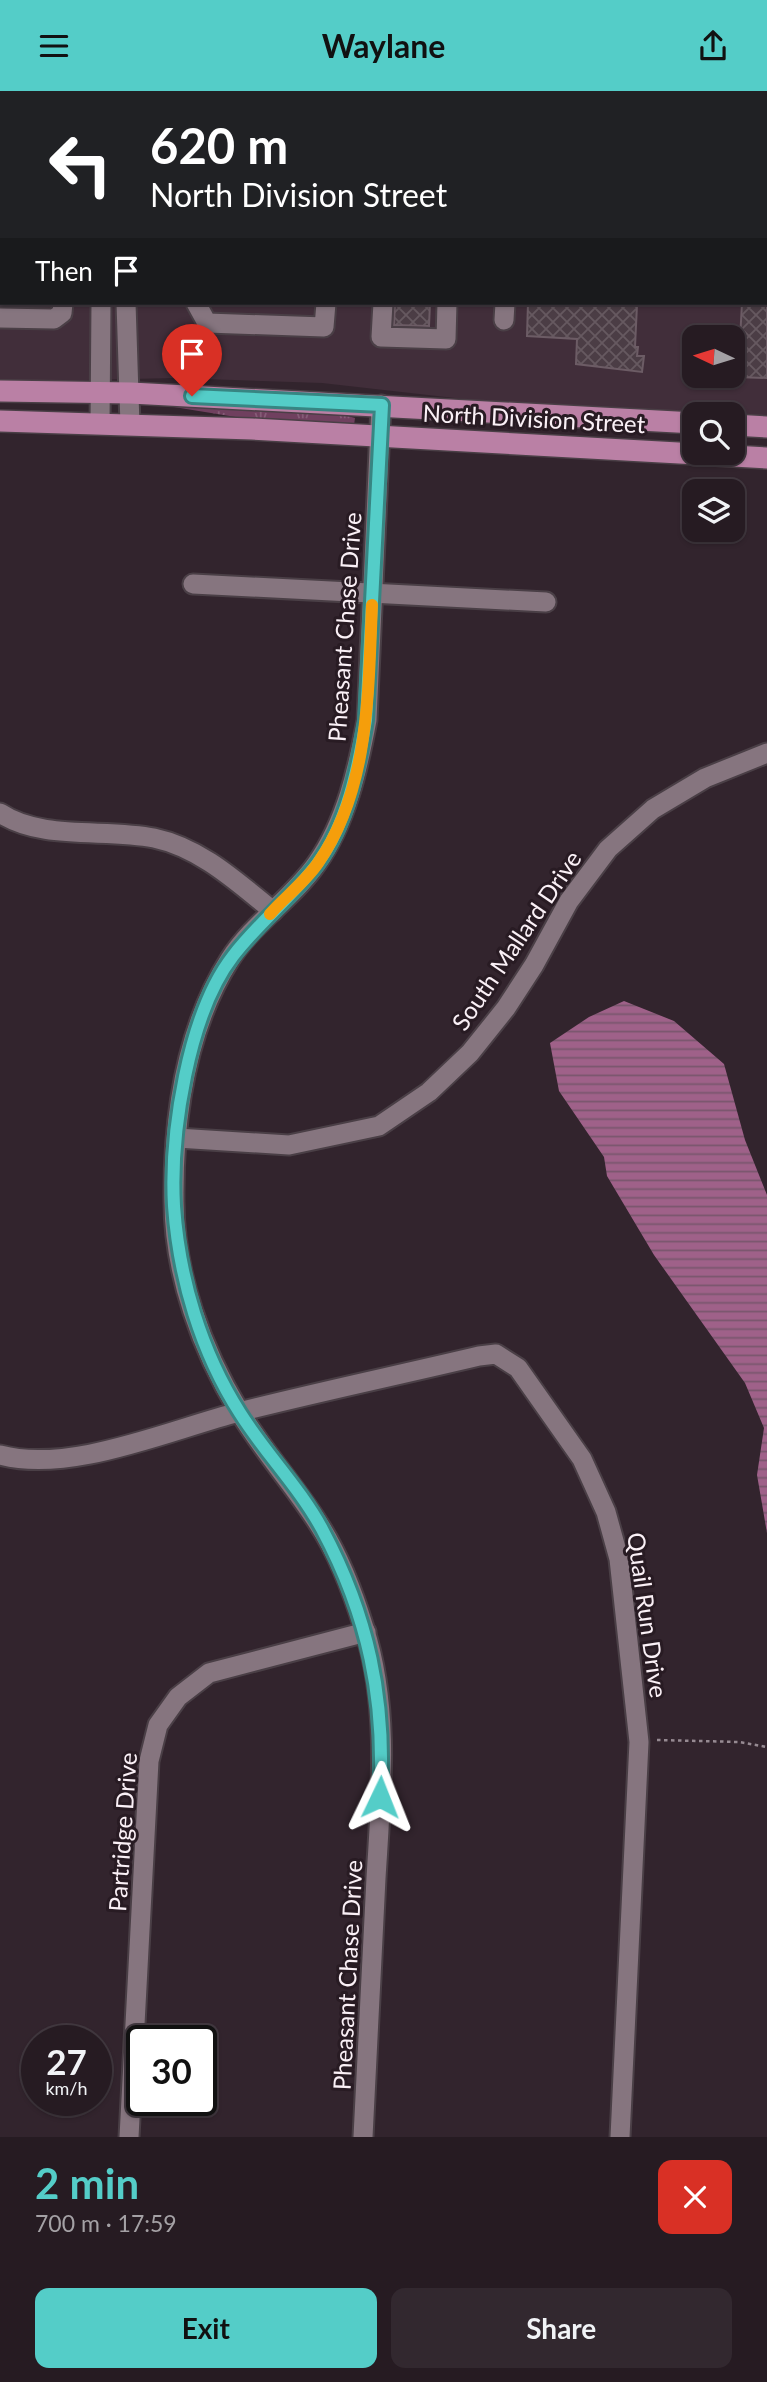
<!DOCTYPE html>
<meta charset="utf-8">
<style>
body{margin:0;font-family:Lato,sans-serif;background:#32282f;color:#f1f3f6;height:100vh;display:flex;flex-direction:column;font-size:26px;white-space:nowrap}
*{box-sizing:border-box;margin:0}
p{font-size:23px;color:#a4a1a5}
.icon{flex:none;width:38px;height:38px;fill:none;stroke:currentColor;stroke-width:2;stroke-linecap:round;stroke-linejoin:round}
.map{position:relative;height:2046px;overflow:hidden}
.sheet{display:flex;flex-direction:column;background:#261b22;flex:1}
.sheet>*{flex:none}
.top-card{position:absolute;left:0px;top:0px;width:768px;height:214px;box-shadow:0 2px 5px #0004,0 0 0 2px #423940;background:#202124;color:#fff;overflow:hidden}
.needle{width:46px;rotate:274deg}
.fabs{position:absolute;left:682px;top:234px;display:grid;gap:14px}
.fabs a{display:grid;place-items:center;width:63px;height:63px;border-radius:14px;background:#261b22;box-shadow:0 2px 5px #0004,0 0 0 2px #423940;font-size:35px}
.speed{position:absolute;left:21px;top:1934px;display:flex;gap:14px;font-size:35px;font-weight:700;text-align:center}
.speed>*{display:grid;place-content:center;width:91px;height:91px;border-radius:50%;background:#261b22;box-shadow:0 2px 5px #0004,0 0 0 2px #423940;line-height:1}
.speed small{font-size:18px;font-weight:400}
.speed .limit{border:4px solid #111;border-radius:10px;background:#fff;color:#111}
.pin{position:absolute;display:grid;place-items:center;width:60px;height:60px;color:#fff;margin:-72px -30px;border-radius:50% 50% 50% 0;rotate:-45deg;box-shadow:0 0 7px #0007}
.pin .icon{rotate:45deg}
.me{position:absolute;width:77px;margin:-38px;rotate:2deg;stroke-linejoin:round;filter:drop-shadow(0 0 5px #0008)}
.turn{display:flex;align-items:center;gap:24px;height:147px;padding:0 35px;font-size:32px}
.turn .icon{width:91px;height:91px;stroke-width:2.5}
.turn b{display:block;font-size:49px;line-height:60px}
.then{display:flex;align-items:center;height:66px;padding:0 35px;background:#0003;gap:14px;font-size:26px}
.round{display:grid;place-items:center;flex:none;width:74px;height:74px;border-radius:14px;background:#32282f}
.head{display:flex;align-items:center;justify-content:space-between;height:119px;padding:0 35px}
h1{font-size:42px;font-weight:700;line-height:52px;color:#54cdc8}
.primary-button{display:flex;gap:14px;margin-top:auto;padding:14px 35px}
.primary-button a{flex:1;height:80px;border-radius:14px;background:#54cdc8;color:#111;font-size:28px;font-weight:700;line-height:80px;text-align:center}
.primary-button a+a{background:#32282f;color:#f1f3f6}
header{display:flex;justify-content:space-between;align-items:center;height:91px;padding:0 35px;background:#54cdc8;color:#111;font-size:32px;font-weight:700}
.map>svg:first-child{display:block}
.built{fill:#412e3a;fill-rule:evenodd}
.grass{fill:url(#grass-tufts)}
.water{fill:url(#water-rules)}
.building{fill:url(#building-cross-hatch);stroke:#6c5c65;stroke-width:2}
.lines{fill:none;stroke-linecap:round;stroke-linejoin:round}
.minor-casing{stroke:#4a3f46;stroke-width:23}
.major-casing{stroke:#4a3f46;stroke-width:24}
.path{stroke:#968a92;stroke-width:2.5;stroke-dasharray:3.5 3.5;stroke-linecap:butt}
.minor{stroke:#86757f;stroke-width:19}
.major{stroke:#ba80a5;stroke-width:21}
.route-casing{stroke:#378582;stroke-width:18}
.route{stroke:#54cdc8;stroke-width:12}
.slow{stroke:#f59e0b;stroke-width:12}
.labels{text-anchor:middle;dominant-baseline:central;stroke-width:6;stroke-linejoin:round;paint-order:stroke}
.street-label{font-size:24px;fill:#faf0f6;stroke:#281b23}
</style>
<header><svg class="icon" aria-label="menu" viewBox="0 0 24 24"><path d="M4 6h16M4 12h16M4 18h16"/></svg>Waylane<svg class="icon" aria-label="share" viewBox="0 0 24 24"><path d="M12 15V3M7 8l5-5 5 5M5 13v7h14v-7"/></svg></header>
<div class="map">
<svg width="767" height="2046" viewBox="0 0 767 2046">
<defs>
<pattern id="grass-tufts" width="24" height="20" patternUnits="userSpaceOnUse" patternTransform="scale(1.75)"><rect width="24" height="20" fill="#70405f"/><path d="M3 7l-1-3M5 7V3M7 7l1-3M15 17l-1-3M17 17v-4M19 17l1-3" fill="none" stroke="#855c77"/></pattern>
<pattern id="water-rules" width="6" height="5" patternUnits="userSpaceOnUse" patternTransform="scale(1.75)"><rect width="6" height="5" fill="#9f6189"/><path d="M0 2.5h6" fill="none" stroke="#79566d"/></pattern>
<pattern id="building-cross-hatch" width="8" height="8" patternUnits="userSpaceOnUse" patternTransform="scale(1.75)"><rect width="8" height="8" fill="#4b3d45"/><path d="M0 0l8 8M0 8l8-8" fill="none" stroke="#665960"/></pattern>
</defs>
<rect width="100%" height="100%" fill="#32242d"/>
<path class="built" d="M0,0H375L2,2V212H766L767,37V326L481,310L322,292L174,287L0,291ZM695,247H733V285H695Z"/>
<polygon class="grass" points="168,315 340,323 355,327 354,334 248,328"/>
<polygon class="water" points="624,910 674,930 724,973 745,1049 767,1104 767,1442 757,1384 764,1337 745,1292 654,1164 607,1085 604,1066 559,1000 550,952 589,926"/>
<g class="building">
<polygon points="395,212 430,212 429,235 394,234"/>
<polygon points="528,212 632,212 637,214 635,256 638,256 637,265 644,265 642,281 576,273 577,248 527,245"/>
<polygon points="742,212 767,212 767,287 738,286"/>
</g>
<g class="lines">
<defs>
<g id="minor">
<polyline points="111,2 111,0"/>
<polyline points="162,2 162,0"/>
<polyline points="210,2 210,0"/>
<polyline points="259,2 259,0"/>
<polyline points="306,2 306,0"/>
<polyline points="354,2 354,0"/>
<polyline points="766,53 767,53"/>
<polyline points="0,61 2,61"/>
<polyline points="0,136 2,136"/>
<polyline points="126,212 130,334"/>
<polyline points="196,212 207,232 324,236 326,212"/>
<polyline points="383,212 381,246 446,248 447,212"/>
<polyline points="0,227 54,228 62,222 63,212"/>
<polyline points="504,229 505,212"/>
<polyline points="100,333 101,212"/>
<polyline points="193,493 546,511"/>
<path d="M0,722C42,750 106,737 154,747C201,757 237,791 273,820"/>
<polyline points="177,1047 289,1054 379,1035 429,1001 470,962 506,917 534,874 569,810 608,758 653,718 705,687 767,662"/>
<path d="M0,1364C70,1383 169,1339 239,1321C318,1301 399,1284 479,1265L496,1263L518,1277L582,1368L606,1421L619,1468L639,1651L620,2046"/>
<polyline points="129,2046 149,1670 158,1634 178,1606 209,1582 366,1541"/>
<path d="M363,2046C367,1960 372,1873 376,1787C381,1704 390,1617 364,1537C353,1501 339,1464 318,1432C294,1394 262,1359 239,1320C202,1259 174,1183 174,1111C173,1029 185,939 230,868C253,832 293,807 317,772C346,731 358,677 367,629L381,314"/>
</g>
<g id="major">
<polyline points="0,300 131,302 695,332"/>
<polyline points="0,330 252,338 767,367"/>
<polyline points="733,334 767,336"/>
</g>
</defs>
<use href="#minor" class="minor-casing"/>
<use href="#major" class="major-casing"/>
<polyline class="path" points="657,1649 739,1651 767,1656"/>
<use href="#minor" class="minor"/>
<use href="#major" class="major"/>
</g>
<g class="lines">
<defs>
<path id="route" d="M192,305L382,314L366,629C358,677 347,733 317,773C292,806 258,832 233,865C188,923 170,1043 174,1115C179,1187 201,1261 240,1322C265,1362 300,1397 322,1438C368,1524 386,1608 380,1706"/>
</defs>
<use href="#route" class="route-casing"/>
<use href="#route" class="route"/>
<path class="slow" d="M270,823C285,806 305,791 318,772C370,697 368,601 372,514"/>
</g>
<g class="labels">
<g class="street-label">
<text transform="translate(534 327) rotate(3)">North Division Street</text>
<text transform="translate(344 536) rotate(-86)">Pheasant Chase Drive</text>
<text transform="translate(516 849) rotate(-56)">South Mallard Drive</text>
<text transform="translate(648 1524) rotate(82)">Quail Run Drive</text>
<text transform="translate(122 1741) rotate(-86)">Partridge Drive</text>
<text transform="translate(347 1884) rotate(-87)">Pheasant Chase Drive</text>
</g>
</g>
</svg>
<div class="fabs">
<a><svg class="needle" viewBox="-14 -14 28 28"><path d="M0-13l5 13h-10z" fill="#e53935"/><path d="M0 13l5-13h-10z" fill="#a4a1a5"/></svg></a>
<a><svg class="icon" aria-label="search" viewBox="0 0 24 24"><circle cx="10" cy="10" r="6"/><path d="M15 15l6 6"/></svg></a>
<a><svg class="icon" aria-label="layers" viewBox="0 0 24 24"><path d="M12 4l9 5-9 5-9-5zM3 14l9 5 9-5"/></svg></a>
</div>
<div class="speed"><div>27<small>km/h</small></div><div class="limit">30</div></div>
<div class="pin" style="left:192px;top:305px;background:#d93025"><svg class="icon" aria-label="arrive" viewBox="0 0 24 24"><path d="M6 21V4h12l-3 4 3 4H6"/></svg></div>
<svg class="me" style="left:380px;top:1706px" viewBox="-20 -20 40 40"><path d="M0-17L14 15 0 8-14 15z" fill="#54cdc8" stroke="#fff" stroke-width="4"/></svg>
<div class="top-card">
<div class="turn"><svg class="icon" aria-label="left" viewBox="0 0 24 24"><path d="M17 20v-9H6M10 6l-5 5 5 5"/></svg><div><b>620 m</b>North Division Street</div></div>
<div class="then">Then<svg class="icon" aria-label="arrive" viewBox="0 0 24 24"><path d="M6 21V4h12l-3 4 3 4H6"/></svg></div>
</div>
</div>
<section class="sheet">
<div class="head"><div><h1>2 min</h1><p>700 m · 17:59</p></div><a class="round" style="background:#d93025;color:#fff"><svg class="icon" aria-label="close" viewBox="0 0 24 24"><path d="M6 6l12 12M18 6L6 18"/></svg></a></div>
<div class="primary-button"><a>Exit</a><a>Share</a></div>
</section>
